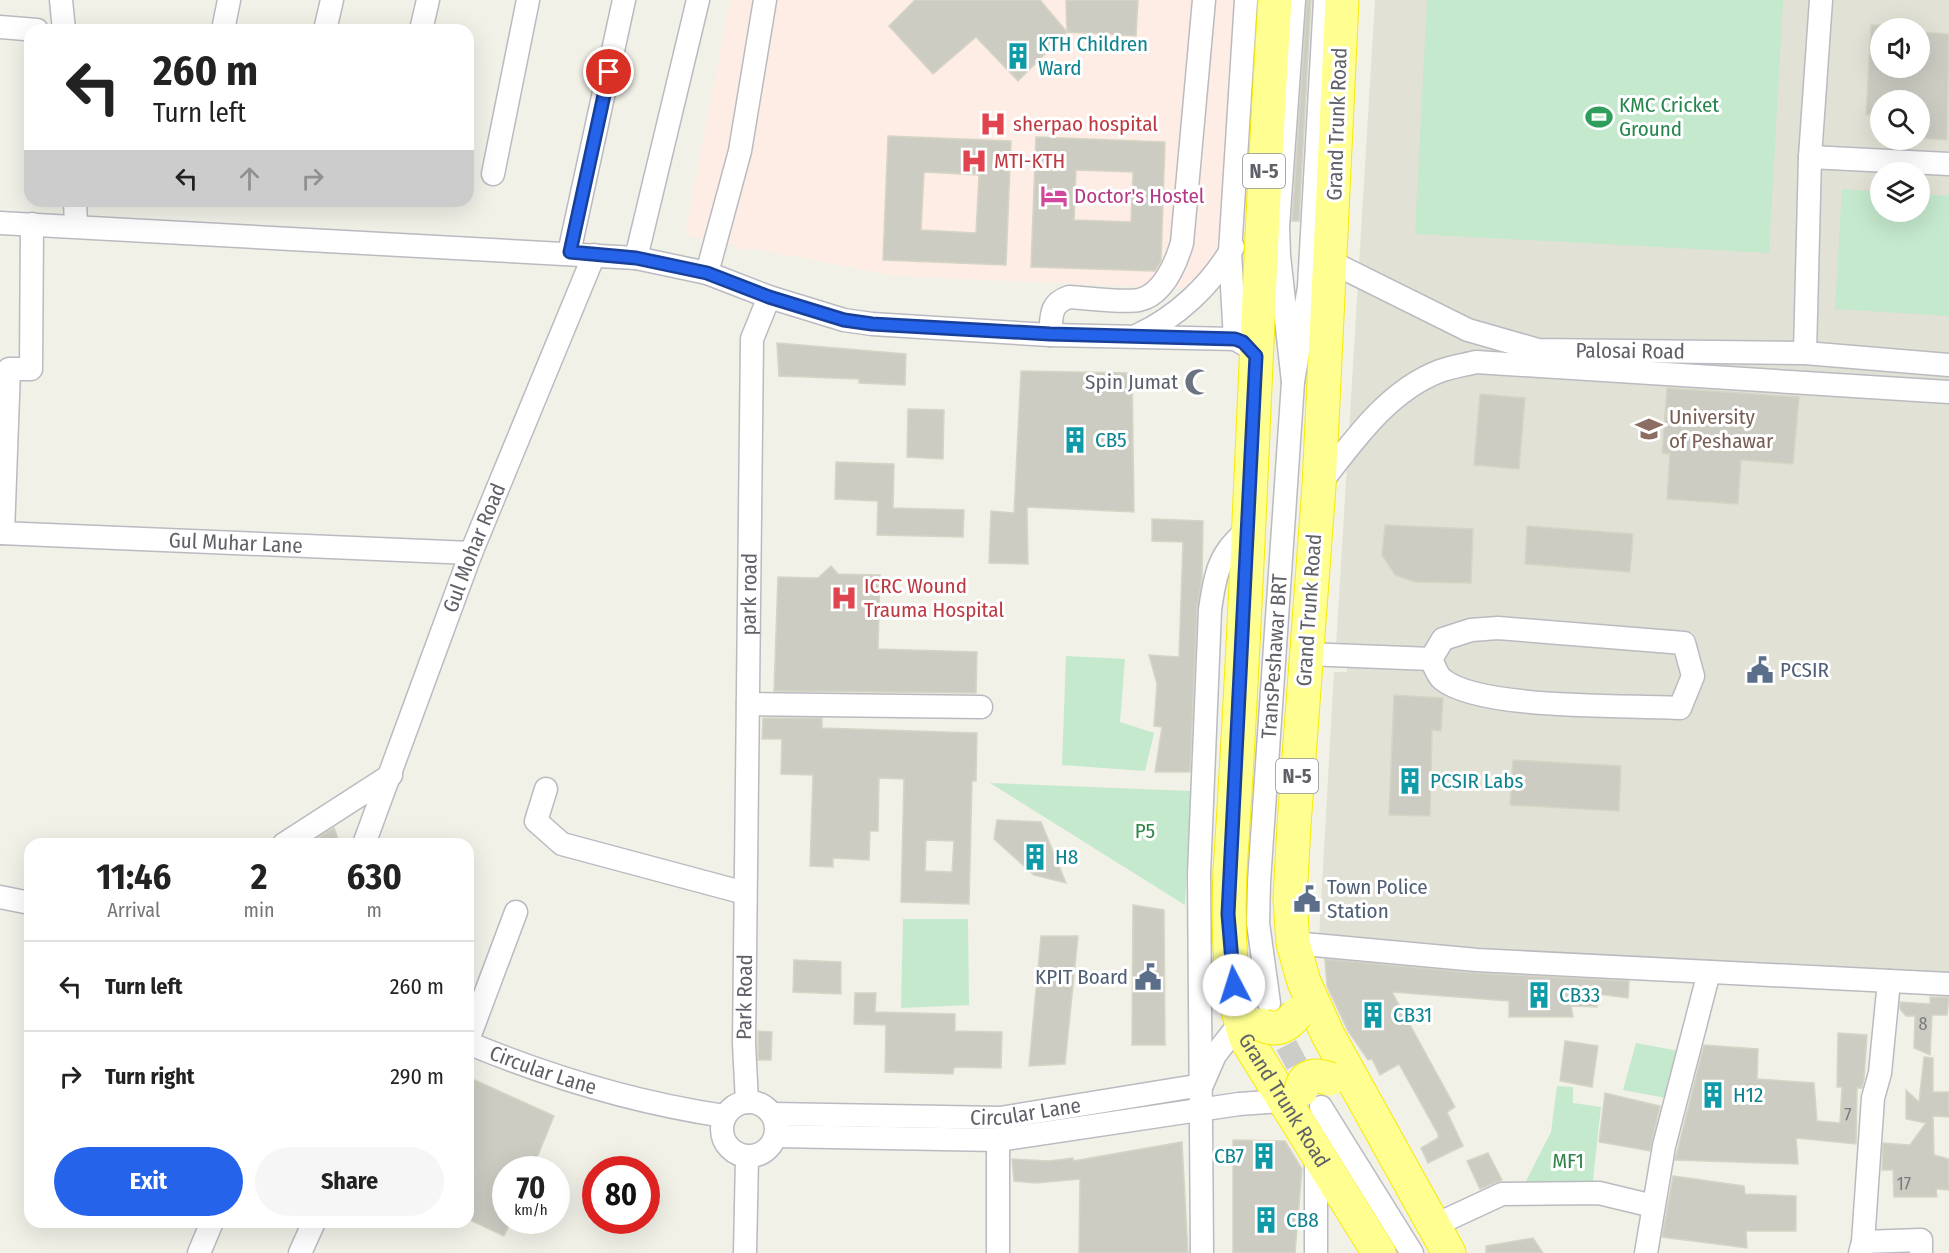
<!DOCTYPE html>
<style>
body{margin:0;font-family:"Fira Sans Condensed",sans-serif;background:#f6f6f6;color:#222;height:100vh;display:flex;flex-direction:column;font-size:22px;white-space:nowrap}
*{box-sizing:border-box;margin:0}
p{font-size:20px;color:#767676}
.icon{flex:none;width:33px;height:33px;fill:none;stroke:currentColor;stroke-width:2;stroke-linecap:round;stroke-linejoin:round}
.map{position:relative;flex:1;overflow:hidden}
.panel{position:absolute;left:24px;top:838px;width:450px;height:390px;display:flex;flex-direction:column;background:#fff;border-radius:18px;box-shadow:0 6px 24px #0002}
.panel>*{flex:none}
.guide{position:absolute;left:24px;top:24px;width:450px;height:183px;border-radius:18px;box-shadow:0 6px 24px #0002;background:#fff;color:#222;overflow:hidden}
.tools{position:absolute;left:1870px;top:18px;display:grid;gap:12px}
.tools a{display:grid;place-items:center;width:60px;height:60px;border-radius:50%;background:#fff;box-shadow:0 6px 24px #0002;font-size:30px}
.speed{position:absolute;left:492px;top:1156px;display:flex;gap:12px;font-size:30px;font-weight:700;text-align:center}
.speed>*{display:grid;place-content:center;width:78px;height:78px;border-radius:50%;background:#fff;box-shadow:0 6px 24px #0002;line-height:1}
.speed small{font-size:15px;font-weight:400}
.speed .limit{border:9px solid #d22;background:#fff;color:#111}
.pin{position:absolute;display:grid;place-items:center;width:51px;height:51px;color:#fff;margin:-26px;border:3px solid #fff;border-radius:50%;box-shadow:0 2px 6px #0007}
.me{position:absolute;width:66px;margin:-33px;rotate:355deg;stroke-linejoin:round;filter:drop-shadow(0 0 4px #0008)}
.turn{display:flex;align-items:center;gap:21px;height:126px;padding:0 30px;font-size:27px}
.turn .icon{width:78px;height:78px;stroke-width:2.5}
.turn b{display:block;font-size:42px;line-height:51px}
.lanes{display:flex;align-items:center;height:57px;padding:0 30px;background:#0003;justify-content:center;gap:30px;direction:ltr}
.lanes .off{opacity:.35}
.eta{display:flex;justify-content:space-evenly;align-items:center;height:102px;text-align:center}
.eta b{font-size:36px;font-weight:700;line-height:42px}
.action{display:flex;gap:12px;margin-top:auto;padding:12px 30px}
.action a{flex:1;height:69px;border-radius:36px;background:#2563eb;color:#fff;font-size:24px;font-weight:700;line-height:69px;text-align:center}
.action a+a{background:#f6f6f6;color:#222}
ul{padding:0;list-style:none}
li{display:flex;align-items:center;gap:18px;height:90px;padding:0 30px;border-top:2px solid #e0e0e0}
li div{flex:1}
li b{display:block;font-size:22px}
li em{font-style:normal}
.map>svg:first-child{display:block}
.education{fill:#e1e1d5;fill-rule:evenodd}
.medical{fill:#fdede5}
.green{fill:#c4e9cd}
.building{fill:#ccccc3;stroke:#d6d5c5;stroke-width:1.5;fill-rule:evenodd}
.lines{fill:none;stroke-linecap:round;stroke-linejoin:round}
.minor-tunnel{stroke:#cccdc8;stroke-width:22;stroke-dasharray:22 11;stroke-linecap:butt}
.minor-casing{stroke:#babac1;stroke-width:25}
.highway-casing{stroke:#f9ea00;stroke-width:35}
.minor{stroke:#fff;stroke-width:22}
.highway{stroke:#ffff91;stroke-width:33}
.highway-bridge-casing{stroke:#f9ea00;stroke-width:35;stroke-linecap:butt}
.highway-bridge{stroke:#ffff91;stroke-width:33}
.route-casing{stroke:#184099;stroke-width:15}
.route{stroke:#2563eb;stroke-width:10}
.labels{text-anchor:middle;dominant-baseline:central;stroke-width:6;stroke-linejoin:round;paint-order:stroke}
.number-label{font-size:18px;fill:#7a7b7f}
.shield{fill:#fff;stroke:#8f9095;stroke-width:1.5}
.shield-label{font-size:20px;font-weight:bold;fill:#5f6068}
.culture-label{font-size:21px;fill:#0d838f;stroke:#fff;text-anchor:start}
.leisure-label{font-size:21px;fill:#27864d;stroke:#fff;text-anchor:start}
.health-label{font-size:21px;fill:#be3a42;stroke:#fff;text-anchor:start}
.street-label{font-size:21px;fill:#5f6068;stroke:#fff}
.hotel-label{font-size:21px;fill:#b23c85;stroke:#fff;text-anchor:start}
.worship-label{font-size:21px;fill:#5b616d;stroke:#fff;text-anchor:end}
.education-label{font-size:21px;fill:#785e54;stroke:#fff;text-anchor:start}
.service-label{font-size:21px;fill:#4e5e75;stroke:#fff;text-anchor:start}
.park-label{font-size:21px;fill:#31844a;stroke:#fff}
</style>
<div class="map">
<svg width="1949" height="1253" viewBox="0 0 1949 1253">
<rect width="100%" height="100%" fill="#f1f1e8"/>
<path class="education" d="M1375,0H1949V976L1319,938L1334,672H1347L1348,648L1336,647ZM1881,28H1920V68H1881ZM1881,100H1920V140H1881ZM1881,172H1920V212H1881Z"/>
<polygon class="medical" points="730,0 1257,0 1255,87 1239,291 894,276 756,249 737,249 737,245 685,235"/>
<g class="green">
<polygon points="1427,0 1783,0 1769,253 1415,234"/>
<polygon points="1842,189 1881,192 1881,212 1920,212 1920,194 1949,196 1949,316 1835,309"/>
<polygon points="1066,656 1125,659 1120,722 1154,733 1145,771 1062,765"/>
<polygon points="990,783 1191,791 1185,905"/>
<polygon points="903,919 968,919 969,1005 901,1008"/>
<polygon points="1636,1043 1679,1051 1666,1098 1623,1090"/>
<polygon points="1557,1086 1573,1087 1573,1103 1601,1107 1592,1189 1523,1187 1551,1132"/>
</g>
<g class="building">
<polygon points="915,0 1040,0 1067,32 1018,81 976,37 933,74 889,26"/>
<polygon points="1066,0 1138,0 1136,36 1067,32"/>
<polygon points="1307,0 1311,0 1299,221 1292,221"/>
<polygon points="1871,25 1881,25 1881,68 1920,68 1920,32 1949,34 1947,140 1920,138 1920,100 1881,100 1881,115 1866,115"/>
<path d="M888,136L1011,141L1006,265L883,260ZM924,172L979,175L976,233L921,230Z"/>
<path d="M1036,137L1165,142L1161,261L1155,271L1031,267ZM1076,170L1133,172L1131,222L1074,220Z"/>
<polygon points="777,343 906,354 905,385 859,383 859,379 779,376"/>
<polygon points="1021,371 1132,373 1134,512 1027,507 1028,564 989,563 991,511 1014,513"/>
<polygon points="1667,388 1799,397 1793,464 1741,460 1738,504 1667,499 1670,454 1662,453"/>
<polygon points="1480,394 1525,398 1519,469 1474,465"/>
<polygon points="908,409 944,410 943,459 907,457"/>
<polygon points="836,462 894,464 893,508 964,510 963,537 877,535 878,501 835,499"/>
<polygon points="1152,519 1203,521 1202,577 1197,609 1190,772 1155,772 1162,727 1154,726 1157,684 1149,655 1179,657 1183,542 1152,541"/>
<polygon points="1385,525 1473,529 1471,583 1415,582 1395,575 1382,555"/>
<polygon points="1527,526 1633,534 1630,572 1525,564"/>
<polygon points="831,566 838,574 880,575 878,649 977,652 976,693 774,691 778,577 818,578"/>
<polygon points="1394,695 1443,698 1441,731 1432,730 1430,816 1389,815"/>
<path d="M763,718H822V728L977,733L976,781H972L969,904L901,902L904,779L879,778L878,831H870L869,860L833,858V867L810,866L813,775L781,774L782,739H762ZM926,840L954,841L952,872L925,871Z"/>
<polygon points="1513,760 1621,766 1619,811 1510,805"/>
<polygon points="997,820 1041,822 1066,883 1034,875 994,839"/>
<polygon points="334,828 340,844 308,844"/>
<polygon points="1133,905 1164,910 1165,1045 1132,1045"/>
<polygon points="1041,936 1078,936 1065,1064 1029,1066"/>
<polygon points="1325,959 1476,973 1629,981 1628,998 1598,994 1597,1007 1571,1006 1573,1017 1509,1017 1509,1001 1392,992 1455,1107 1447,1112 1463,1146 1428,1163 1421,1148 1438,1138 1438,1134 1399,1064 1380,1075 1372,1059 1368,1060 1348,1031 1327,986"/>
<polygon points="794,960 841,962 841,994 793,992"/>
<polygon points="855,993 876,993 875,1012 955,1014 955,1031 1002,1032 1001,1068 954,1067 953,1074 885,1072 886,1025 854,1024"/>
<polygon points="1930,997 1949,997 1947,1015 1932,1015 1930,1055 1914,1048 1915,1016 1906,1016 1900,1009 1900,1002 1930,1004"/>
<polygon points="758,1031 772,1032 771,1060 758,1060"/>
<polygon points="1838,1033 1867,1035 1864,1079 1862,1088 1857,1088 1856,1144 1796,1138 1798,1164 1675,1160 1704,1045 1758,1049 1757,1079 1814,1083 1817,1121 1840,1123 1842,1087 1837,1087"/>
<polygon points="1565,1041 1598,1046 1592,1087 1560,1081"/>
<polygon points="1924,1057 1933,1058 1933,1092 1949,1092 1949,1117 1933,1116 1934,1155 1949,1159 1949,1190 1936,1189 1937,1197 1894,1197 1893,1170 1882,1170 1883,1143 1910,1145 1926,1123 1906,1119 1906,1090 1919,1102"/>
<polygon points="468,1077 554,1116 532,1170 506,1170 506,1221 511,1221 504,1236 468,1219"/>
<polygon points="1605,1093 1660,1106 1650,1151 1599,1142"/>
<polygon points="1233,1140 1285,1141 1302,1169 1295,1253 1233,1253"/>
<polygon points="1182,1142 1188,1253 1079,1253 1080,1179 1035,1183 1014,1181 1012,1159 1049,1161 1073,1158 1073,1161"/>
<polygon points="1488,1153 1502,1180 1480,1189 1467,1161"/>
<polygon points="1673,1176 1744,1186 1745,1194 1796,1196 1796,1231 1746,1231 1747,1248 1662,1237"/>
<polygon points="1533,1238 1543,1253 1486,1253 1486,1246"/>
</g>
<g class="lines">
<polyline class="minor-tunnel" points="1273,1015 1282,1037 1312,1093"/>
<defs>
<g id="minor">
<polyline points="61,0 64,30"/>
<polyline points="1294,0 1278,227 1279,256 1293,382 1309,287 1325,0"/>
<polyline points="0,27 37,30"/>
<polyline points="223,30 229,0"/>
<polyline points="325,30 332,0"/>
<polyline points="421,30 428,0"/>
<polyline points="1810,157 1949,164"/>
<polyline points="493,174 528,0"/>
<polyline points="75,201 76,226"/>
<polyline points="0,223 636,258 707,273 769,297 844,320 872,324 1050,335 1235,339 1249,347 1255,356"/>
<polyline points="569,253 624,0"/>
<polyline points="636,258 698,0"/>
<path id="s1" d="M1331,262L1468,330L1538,350L1805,353L1949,365"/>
<polyline points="707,273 740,151 765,0"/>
<path d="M1050,335C1052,316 1049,304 1069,297C1087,298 1123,303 1139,300C1163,295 1176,263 1182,243L1204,0"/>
<path d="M1138,335C1177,317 1211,285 1233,247"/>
<polyline points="1235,339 1230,252 1246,0"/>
<polyline points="1805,353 1810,157 1821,0"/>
<path d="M1319,485C1352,443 1387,391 1440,371C1451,367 1464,365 1476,362L1949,392"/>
<path id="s2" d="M0,533L471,553"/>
<polyline points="3,533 9,369 31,369 32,224"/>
<path d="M1498,628L1684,643L1693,676L1680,708C1628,705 1479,710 1442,679C1437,675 1434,665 1431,659L1443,639L1471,630Z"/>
<polyline points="1306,654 1431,659"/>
<polyline points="748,704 981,707"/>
<polyline points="546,789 536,821 562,844 745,893"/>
<polyline points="284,844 391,775"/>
<path id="s3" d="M364,844L471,553L594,255"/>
<polyline points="0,897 30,903"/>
<polyline points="1293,943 1477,960 1949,984"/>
<path id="s4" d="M1269,1003L1258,923L1259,882L1293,382"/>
<polyline points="468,1040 516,912"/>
<path id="s5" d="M468,1043C550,1077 637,1103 724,1116"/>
<circle cx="749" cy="1129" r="27"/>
<path id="s6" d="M747,1102L744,1044L752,339L769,297"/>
<polyline points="1321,1107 1412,1253"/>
<path id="s7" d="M772,1114L1000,1118L1202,1085L1215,1055L1240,1023"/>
<polyline points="776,1136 998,1140 1239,1104 1282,1101"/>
<polyline points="1433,1226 1502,1194 1599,1193 1653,1206"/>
<polyline points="1863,1242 1921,1240 1921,1253"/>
<polyline points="199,1253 212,1222"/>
<polyline points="300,1253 314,1222"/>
<polyline points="745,1253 747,1157"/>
<polyline points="998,1253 998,1140"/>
<path d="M1202,1253L1199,874L1210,610C1215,574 1219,552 1249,529"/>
<polyline points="1316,1253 1316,1154"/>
<polyline points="1646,1253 1664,1146 1709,972"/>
<polyline points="1860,1253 1863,1242 1873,1098 1880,1073 1889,981"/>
</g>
<g id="highway">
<path id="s8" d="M1275,0C1256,290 1250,580 1230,870C1228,925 1228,986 1246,1039L1379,1253"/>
<polyline points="1342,0 1319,486 1294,825 1290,899 1293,943 1304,982 1328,1035 1449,1253"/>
</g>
</defs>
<use href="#minor" class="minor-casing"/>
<use href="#highway" class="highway-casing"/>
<use href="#minor" class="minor"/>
<use href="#highway" class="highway"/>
<defs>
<g id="highway-bridge">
<path d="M1262,1025C1278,1032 1287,1026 1297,1014"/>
<path d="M1301,1090C1304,1074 1316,1074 1330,1079"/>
</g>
</defs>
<use href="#highway-bridge" class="highway-bridge-casing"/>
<use href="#highway-bridge" class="highway-bridge"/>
</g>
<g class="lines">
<defs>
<polyline id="route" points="609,72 570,252 636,258 707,273 769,297 844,320 872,324 1050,334 1235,339 1243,342 1256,356 1228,914 1234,985"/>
</defs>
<use href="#route" class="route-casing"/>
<use href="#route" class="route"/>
</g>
<defs>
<symbol id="building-bare" viewBox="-9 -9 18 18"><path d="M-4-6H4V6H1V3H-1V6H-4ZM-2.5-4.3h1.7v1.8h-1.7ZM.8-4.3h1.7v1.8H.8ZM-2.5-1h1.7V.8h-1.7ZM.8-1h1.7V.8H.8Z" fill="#0f9aa8" stroke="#fff" stroke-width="2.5" paint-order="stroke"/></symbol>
<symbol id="stadium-bare" viewBox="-9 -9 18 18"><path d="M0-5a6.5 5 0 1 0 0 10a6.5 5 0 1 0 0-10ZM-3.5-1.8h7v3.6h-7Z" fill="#2e9e5b" stroke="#fff" stroke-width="2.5" paint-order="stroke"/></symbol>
<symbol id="hospital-bare" viewBox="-9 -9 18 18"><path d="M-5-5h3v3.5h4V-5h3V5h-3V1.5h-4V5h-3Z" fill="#e0444e" stroke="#fff" stroke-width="2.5" paint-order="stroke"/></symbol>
<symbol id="hotel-bare" viewBox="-9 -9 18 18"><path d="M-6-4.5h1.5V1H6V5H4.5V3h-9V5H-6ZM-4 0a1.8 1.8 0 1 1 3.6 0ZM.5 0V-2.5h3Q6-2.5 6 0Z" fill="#d1479c" stroke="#fff" stroke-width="2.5" paint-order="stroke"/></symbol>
<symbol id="mosque-bare" viewBox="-9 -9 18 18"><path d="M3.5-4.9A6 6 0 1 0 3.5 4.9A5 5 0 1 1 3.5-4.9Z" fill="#6b7280" stroke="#fff" stroke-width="2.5" paint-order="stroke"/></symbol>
<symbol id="university-bare" viewBox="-9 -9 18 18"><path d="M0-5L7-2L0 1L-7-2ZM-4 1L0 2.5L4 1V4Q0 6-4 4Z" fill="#8d6e63" stroke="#fff" stroke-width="2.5" paint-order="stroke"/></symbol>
<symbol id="civic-bare" viewBox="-9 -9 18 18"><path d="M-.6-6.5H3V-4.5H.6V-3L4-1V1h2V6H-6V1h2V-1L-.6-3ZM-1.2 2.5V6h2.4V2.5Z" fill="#5c6f8a" stroke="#fff" stroke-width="2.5" paint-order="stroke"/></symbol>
</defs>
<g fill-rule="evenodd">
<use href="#building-bare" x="999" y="37" width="38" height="38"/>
<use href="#stadium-bare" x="1580" y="98" width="38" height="38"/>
<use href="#hospital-bare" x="974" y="105" width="38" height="38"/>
<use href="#hospital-bare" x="955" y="142" width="38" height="38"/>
<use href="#hotel-bare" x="1035" y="177" width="38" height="38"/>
<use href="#mosque-bare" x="1179" y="363" width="38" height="38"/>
<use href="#university-bare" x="1630" y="410" width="38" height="38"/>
<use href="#building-bare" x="1056" y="421" width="38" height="38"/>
<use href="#hospital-bare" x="825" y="579" width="38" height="38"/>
<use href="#civic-bare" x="1741" y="651" width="38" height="38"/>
<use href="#building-bare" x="1391" y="762" width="38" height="38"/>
<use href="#building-bare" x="1016" y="838" width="38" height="38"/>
<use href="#civic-bare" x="1288" y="880" width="38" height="38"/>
<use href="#civic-bare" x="1129" y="958" width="38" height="38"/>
<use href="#building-bare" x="1520" y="976" width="38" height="38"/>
<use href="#building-bare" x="1354" y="996" width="38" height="38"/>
<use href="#building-bare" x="1694" y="1076" width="38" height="38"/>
<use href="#building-bare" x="1245" y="1137" width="38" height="38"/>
<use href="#building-bare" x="1247" y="1201" width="38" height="38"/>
</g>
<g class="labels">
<g class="number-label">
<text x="1923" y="1024">8</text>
<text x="1848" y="1115">7</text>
<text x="1904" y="1184">17</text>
</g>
<g class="shield">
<rect x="1243" y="154" width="42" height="34" rx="4.5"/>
<rect x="1276" y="759" width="42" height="34" rx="4.5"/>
</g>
<g class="shield-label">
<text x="1264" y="171">N-5</text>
<text x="1297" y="776">N-5</text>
</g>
<g class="culture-label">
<text x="1038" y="44">KTH Children<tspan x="1038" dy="24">Ward</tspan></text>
<text x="1095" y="440">CB5</text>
<text x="1430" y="781">PCSIR Labs</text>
<text x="1055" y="857">H8</text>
<text x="1559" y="995">CB33</text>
<text x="1393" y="1015">CB31</text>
<text x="1733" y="1095">H12</text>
<text x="1244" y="1156" text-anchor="end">CB7</text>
<text x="1286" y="1220">CB8</text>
</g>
<g class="leisure-label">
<text x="1619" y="105">KMC Cricket<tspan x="1619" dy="24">Ground</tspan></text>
</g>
<g class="health-label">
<text x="1013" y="124">sherpao hospital</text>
<text x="994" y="161">MTI-KTH</text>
<text x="864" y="586">ICRC Wound<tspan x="864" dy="24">Trauma Hospital</tspan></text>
</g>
<g class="street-label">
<text transform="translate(1337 124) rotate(-88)">Grand Trunk Road</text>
<text stroke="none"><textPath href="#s1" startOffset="318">Palosai Road</textPath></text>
<text stroke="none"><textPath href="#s2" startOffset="236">Gul Muhar Lane</textPath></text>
<text stroke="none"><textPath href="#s3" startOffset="316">Gul Mohar Road</textPath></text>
<text stroke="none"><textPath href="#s6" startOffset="508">park road</textPath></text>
<text transform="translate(1309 610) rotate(-86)">Grand Trunk Road</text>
<text stroke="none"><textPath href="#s4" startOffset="348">TransPeshawar BRT</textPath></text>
<text stroke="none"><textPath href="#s6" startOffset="105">Park Road</textPath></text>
<text stroke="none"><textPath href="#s5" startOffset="80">Circular Lane</textPath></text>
<text stroke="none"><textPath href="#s8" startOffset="1114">Grand Trunk Road</textPath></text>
<text stroke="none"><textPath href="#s7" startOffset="254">Circular Lane</textPath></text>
</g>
<g class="hotel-label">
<text x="1074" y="196">Doctor's Hostel</text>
</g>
<g class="worship-label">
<text x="1178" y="382">Spin Jumat</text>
</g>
<g class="education-label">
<text x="1669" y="417">University<tspan x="1669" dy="24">of Peshawar</tspan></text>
</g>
<g class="service-label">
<text x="1780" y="670">PCSIR</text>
<text x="1327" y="887">Town Police<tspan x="1327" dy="24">Station</tspan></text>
<text x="1128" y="977" text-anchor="end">KPIT Board</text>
</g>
<g class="park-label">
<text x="1145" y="831">P5</text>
<text x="1568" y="1161">MF1</text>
</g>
</g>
</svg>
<div class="tools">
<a><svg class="icon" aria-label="sound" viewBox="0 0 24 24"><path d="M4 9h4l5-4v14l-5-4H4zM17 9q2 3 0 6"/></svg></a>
<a><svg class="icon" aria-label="search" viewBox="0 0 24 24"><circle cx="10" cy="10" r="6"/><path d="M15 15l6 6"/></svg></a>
<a><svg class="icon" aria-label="layers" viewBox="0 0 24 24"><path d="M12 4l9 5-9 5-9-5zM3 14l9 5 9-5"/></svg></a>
</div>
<div class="speed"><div>70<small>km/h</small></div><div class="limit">80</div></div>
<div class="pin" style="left:609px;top:72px;background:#d93025"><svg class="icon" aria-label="arrive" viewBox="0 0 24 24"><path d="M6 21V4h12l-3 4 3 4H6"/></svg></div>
<svg class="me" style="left:1234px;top:985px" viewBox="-20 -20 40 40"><circle r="19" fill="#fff"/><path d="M0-13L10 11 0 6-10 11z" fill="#2563eb"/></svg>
<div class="guide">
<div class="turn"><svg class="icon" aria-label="left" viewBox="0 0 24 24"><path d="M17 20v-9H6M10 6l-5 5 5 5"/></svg><div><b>260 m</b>Turn left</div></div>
<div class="lanes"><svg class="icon" aria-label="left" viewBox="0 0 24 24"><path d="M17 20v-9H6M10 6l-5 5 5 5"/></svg><svg class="icon off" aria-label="ahead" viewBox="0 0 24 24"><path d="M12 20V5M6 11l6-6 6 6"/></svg><svg class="icon off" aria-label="right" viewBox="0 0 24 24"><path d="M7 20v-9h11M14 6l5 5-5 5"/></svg></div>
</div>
<section class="panel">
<div class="eta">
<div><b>11:46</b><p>Arrival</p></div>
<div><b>2</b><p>min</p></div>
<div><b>630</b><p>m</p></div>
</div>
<ul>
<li><svg class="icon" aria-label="left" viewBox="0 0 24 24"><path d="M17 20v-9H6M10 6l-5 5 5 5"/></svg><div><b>Turn left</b></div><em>260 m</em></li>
<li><svg class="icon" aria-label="right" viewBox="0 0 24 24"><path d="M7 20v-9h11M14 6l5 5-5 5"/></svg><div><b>Turn right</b></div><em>290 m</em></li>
</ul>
<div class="action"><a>Exit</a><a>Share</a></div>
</section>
</div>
